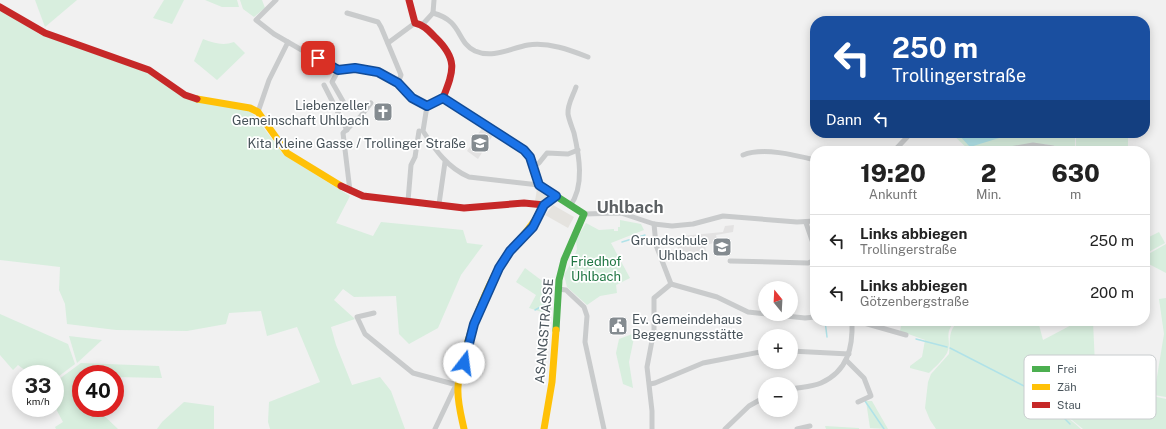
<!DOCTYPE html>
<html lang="de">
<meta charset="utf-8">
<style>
body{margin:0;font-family:"Public Sans",sans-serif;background:#f6f6f6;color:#222;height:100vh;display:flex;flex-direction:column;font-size:15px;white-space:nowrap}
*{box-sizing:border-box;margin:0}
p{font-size:13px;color:#767676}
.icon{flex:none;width:22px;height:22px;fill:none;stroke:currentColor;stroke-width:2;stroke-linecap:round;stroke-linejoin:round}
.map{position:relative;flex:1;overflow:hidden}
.sheet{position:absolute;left:810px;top:146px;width:340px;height:180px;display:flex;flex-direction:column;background:#fff;border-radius:16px;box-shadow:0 2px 10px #0003}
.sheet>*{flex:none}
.guide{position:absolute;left:810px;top:16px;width:340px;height:122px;border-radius:16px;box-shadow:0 2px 10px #0003;background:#1a4fa0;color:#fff;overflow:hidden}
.needle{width:26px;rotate:342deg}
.controls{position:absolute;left:758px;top:281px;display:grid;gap:8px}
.controls a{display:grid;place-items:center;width:40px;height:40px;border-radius:50%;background:#fff;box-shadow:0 2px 10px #0003;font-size:20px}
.speed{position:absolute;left:12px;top:365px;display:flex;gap:8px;font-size:20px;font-weight:700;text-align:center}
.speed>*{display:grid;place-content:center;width:52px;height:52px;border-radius:50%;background:#fff;box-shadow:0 2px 10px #0003;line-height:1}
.speed small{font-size:10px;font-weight:400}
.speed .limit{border:6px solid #d22;background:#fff;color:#111}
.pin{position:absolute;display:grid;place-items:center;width:34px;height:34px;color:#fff;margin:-17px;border-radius:8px;box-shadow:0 2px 6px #0006}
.me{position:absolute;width:44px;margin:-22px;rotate:15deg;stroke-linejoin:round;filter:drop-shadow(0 0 3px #0008)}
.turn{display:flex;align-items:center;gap:14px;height:84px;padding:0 16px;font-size:18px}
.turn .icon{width:52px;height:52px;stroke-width:2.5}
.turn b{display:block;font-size:28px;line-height:34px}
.then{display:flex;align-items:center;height:38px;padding:0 16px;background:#0003;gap:8px;font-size:15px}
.eta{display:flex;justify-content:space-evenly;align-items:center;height:68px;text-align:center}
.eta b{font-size:24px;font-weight:800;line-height:28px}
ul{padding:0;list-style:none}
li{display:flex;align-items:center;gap:12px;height:52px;padding:0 16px;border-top:1px solid #e0e0e0}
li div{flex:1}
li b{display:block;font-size:15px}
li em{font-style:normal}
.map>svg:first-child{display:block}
.commercial{fill:#e5e3df}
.education{fill:#e3e2e2}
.green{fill:#d8eede}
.water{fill:#b0e2e8}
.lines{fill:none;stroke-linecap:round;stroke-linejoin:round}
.stream{stroke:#b0e2e8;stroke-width:1.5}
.street{stroke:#c9cbcc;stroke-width:5}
.fast{stroke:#4caf50;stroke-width:7}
.slow{stroke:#ffc107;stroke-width:7}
.jam{stroke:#c62828;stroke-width:7}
.route-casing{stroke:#114b97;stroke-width:10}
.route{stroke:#1a73e8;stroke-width:7}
.labels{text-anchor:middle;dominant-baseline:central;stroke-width:3.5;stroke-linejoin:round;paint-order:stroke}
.poi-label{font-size:13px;fill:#49545b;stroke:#fff;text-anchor:end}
.park-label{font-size:13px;fill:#207643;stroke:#fff}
.street-label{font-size:13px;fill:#49545b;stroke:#fff}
.district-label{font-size:17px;font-weight:bold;fill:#5d6164;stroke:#fff}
.key{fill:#fff;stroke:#c8ccce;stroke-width:1}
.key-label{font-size:11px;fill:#49545b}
</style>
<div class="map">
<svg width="1166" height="429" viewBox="0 0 1166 429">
<rect width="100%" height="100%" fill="#f1f1f1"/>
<g class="commercial">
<polygon points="537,189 546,194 546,198 544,201 535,201"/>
<polygon points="553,205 574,217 568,228 545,215"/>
</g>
<g class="education">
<polygon points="482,128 493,135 478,159 467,151"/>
<polygon points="734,225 733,232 716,235 718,242 705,245 706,252 697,259 685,261 677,250 679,239 682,236 723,232 725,226"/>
</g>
<g class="green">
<polygon points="35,0 77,0 45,27"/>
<polygon points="164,0 184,0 172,24 153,18"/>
<polygon points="205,0 237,0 239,7 222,7"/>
<polygon points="240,0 262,0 265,8 254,17 243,9"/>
<polygon points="0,9 39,34 148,73 174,90 249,111 254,115 284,155 350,196 336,223 373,236 381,222 463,230 467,243 483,245 461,275 438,328 409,344 399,334 396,296 354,297 343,289 334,300 355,319 331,327 336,345 352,385 380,377 391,391 405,429 270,429 268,422 269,402 320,382 297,327 267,336 261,311 229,313 226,324 187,331 116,330 67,324 65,304 59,290 60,267 0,260"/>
<path d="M203,39C214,43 223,46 234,42L245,53L217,80L194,61Z"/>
<polygon points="951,133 1075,133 1075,151 1059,151 1055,146 1044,144 1013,146 993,151 970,151"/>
<polygon points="1128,135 1128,151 1076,151 1076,136"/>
<polygon points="620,220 641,224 644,230 611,243 630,278 616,285 617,293 600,296 587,305 567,287 564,275 574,258 577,249 576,240 586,223 599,230 614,229 614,231 618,231 618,227 620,227"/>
<polygon points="1159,232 1165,243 1145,254 1145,239"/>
<polygon points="1166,244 1166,273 1145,262 1145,256"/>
<polygon points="525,268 545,283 553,277 551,315 529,308 536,295 516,282"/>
<polygon points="1166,298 1166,397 1154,395 1164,334 1159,299"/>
<polygon points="0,314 68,344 75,364 55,379 55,374 30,374 18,365 13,370 0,355"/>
<path d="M902,321H956C942,333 953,341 947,353C943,360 935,367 929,373L910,368V366L922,357L925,340L900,331Z"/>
<path d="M959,321H1038L1043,340L1079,321H1093L1096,387C1083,387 1065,384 1056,396C1078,381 1140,393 1166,399V429H1083L1050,402L1081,429H936L930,420L925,408L928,382L931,374L949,354C951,340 947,331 959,321Z"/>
<polygon points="635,333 629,362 633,388 623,384 616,353 619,339"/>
<polygon points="69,336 102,340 77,363"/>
<polygon points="81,363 159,366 162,378 116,377 120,390 115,390 115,374 81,374 81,408 96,408 118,429 56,429 55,427 63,422 55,407 55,382"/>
<polygon points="866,401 872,401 888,429 870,428"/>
<polygon points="184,402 214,406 214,429 157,429 162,422"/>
<polygon points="825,426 859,428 859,429 826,429"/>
</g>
<polygon class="water" points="957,133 1011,133 1012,134 970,147"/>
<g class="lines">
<g class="stream">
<polyline points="622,242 645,235"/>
<polyline points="535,310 544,305 545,292"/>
<polyline points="825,321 827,337"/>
<polyline points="916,339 947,347"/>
<polyline points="950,348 1026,387"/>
<polyline points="1030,389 1044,400"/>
<polyline points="865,401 884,429"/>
<polyline points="1050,404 1070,424"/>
</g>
<g class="street">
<polyline points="276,0 256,20 274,34 338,71 355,68 378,72 398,83 412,98 427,106 443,98"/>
<polyline points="347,13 378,22 381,27 401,75 398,83"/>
<path d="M433,13C463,21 456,42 475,51C493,59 511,48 528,45C549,42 570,50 588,57"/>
<polyline points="433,13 434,0"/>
<polyline points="422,25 433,13"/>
<polyline points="388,43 415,23"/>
<polyline points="338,71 332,82 344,103"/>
<polyline points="324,85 347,130"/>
<path d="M427,106L423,131C435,150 448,168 469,177L539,185"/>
<polyline points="258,112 269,80 288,42"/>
<polyline points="894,151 911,133"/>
<polyline points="999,151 1033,145 1053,148 1056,151"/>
<path d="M743,155C763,147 795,155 815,160"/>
<polyline points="533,167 539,163 547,153 568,154 578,150"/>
<polyline points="350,191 343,133 360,117 371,103"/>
<polyline points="408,201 411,165 415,157 419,131"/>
<polyline points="439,204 445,162"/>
<path d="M570,206C585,186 579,155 574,133C572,127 569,120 568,114C567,105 573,96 576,87"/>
<polyline points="584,214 621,213 654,224 672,226 693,224 723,216 797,222 815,221"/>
<polyline points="806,223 815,249"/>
<polyline points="730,261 808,263 815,260"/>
<polyline points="671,284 717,297 748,312 805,318 815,317"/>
<polyline points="558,289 566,290 584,307 587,316 585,342 604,429"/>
<polyline points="374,313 357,317 365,334 413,373 457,385 454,389 435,429"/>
<polyline points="857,321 906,335"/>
<polyline points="791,351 849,354"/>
<polyline points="846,360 864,378 871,396 858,402"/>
<polyline points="650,384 655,383 703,363 765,351"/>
<path d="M791,389C801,387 812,387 821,383C848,371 853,347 852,321"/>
<polyline points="652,429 652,411 647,367 654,330 654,298 671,284 656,245 654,224"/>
<polyline points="725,429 749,406 765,397"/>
<polyline points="797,429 810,426"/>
</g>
<polyline class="fast" points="544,205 556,196 584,214 564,260 559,280 556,330"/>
<g class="slow">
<polyline points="197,99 250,108 258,112 287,153 341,186"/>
<path d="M464,429C461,415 457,401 458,387C460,354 485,288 503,261C516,241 534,227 544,205"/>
<polyline points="544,429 552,382 556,330"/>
</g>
<g class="jam">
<path d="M409,0L415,23C424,25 429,31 435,37C458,59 454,70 443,98L524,149L530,157L539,185L556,196"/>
<polyline points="0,7 45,33 149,70 185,95 197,99"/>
<polyline points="341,186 363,196 464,208 524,203 544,205"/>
</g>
</g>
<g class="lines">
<defs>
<polyline id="route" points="318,58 338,70 355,68 378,72 398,83 412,98 427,106 443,98 524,150 530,157 539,185 556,196 544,205 533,227 510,251 499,268 474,324 464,363"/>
</defs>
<use href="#route" class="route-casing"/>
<use href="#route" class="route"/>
</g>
<defs>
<symbol id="church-square" viewBox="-11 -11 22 22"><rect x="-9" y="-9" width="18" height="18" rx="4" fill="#848b90" stroke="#fff"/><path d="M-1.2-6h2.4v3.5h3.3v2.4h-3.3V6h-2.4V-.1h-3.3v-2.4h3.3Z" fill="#fff"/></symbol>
<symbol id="school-square" viewBox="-11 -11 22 22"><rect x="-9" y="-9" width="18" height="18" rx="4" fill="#848b90" stroke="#fff"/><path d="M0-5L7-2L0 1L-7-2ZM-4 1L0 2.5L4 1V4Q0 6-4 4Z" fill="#fff"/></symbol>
<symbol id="civic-square" viewBox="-11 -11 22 22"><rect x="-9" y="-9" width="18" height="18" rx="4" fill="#848b90" stroke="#fff"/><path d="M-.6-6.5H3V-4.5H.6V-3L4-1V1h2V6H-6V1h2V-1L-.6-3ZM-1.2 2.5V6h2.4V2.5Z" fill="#fff"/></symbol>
</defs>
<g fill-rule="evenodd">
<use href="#church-square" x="372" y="101" width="22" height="22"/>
<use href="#school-square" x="469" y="132" width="22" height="22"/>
<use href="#school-square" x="711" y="236" width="22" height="22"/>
<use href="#civic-square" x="607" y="315" width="22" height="22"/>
</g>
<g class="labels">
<g class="poi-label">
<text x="369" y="105">Liebenzeller<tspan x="369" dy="15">Gemeinschaft Uhlbach</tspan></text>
<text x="466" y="143">Kita Kleine Gasse / Trollinger Straße</text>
<text x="708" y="240">Grundschule<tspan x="708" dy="15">Uhlbach</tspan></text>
<text x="632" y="319" text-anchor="start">Ev. Gemeindehaus<tspan x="632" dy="15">Begegnungsstätte</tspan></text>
</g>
<g class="park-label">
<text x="596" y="261">Friedhof<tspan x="596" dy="15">Uhlbach</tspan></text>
</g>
<g class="street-label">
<text transform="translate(544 331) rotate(-85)">ASANGSTRASSE</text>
</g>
<g class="district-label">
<text x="630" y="207">Uhlbach</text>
</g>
</g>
<rect x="1024" y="355" width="132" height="64" rx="6" class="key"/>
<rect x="1032" y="366" width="18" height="6" fill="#4caf50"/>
<rect x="1032" y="384" width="18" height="6" fill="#ffc107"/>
<rect x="1032" y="402" width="18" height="6" fill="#c62828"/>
<g class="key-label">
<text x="1057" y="373">Frei</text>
<text x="1057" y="391">Zäh</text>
<text x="1057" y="409">Stau</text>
</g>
</svg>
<div class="controls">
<a><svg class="needle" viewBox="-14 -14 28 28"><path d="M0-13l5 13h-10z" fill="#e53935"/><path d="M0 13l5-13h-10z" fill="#767676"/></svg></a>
<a>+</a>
<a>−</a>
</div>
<div class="speed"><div>33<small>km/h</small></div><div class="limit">40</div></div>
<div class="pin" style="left:318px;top:58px;background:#d93025"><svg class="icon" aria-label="arrive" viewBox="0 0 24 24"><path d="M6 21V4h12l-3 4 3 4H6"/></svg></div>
<svg class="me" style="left:464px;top:363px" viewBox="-20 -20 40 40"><circle r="19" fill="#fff"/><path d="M0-13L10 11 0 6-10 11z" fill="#1a73e8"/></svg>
<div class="guide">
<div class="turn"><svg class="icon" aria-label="left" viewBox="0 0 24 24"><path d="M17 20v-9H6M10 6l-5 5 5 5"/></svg><div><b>250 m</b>Trollingerstraße</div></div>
<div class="then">Dann<svg class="icon" aria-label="left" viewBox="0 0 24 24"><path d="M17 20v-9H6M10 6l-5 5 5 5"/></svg></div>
</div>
<section class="sheet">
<div class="eta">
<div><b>19:20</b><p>Ankunft</p></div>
<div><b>2</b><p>Min.</p></div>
<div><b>630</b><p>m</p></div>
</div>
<ul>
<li><svg class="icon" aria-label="left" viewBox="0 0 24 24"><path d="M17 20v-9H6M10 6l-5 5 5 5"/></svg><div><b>Links abbiegen</b><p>Trollingerstraße</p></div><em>250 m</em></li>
<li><svg class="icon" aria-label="left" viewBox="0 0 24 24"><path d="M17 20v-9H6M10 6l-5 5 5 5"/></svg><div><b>Links abbiegen</b><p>Götzenbergstraße</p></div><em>200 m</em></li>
</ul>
</section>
</div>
